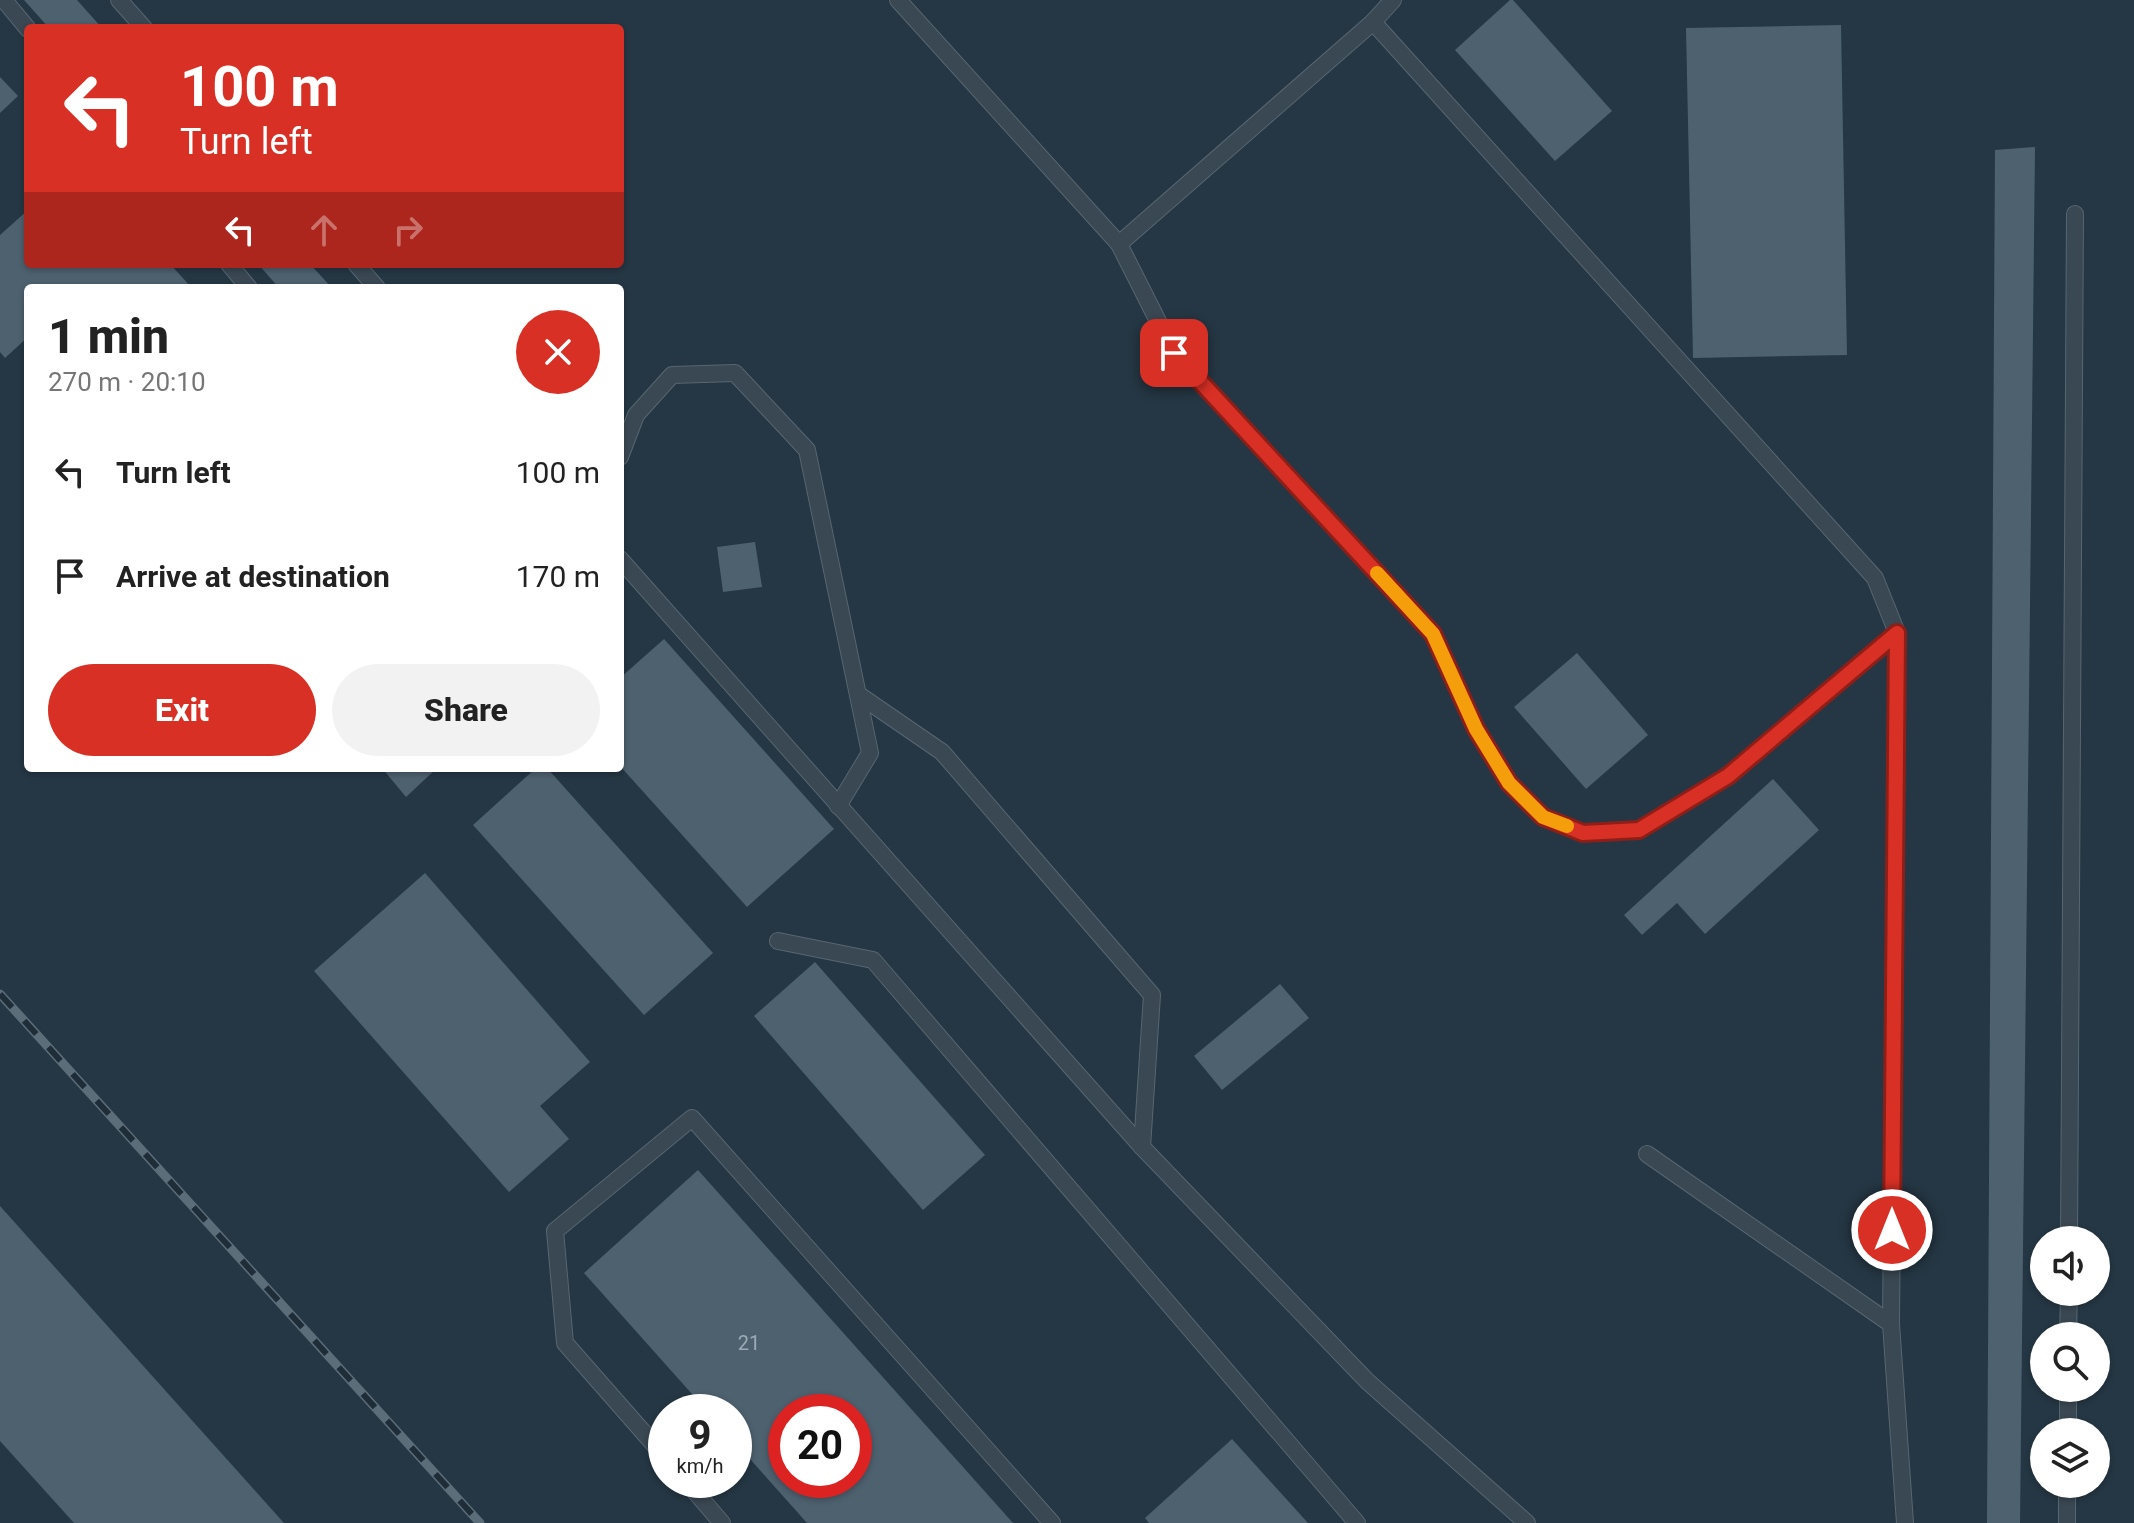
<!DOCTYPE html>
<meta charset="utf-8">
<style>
body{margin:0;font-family:Roboto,sans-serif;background:#f2f2f2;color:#222;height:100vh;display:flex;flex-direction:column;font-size:30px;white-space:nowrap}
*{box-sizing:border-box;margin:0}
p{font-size:26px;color:#767676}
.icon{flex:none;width:44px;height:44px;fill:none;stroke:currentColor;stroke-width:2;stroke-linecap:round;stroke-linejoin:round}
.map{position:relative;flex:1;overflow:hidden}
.sheet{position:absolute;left:24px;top:284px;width:600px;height:488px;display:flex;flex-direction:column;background:#fff;border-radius:8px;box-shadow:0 2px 6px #0004}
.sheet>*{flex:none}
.guide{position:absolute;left:24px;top:24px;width:600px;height:244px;border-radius:8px;box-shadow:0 2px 6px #0004;background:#d93025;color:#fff;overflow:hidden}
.buttons{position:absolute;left:2030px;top:1226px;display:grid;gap:16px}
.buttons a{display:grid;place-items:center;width:80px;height:80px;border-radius:50%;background:#fff;box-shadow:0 2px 6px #0004;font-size:40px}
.speed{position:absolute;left:648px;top:1394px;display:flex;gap:16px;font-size:40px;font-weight:700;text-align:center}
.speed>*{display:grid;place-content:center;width:104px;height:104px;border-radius:50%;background:#fff;box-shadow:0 2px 6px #0004;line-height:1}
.speed small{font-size:20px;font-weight:400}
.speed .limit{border:12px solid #d22;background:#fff;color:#111}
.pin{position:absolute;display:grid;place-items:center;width:68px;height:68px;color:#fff;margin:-34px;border-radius:16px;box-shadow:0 4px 12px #0006}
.me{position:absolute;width:88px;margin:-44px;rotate:0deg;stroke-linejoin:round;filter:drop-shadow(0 0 6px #0008)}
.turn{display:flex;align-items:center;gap:28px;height:168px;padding:0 24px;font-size:36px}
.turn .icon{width:104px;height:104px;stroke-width:2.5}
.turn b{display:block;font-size:56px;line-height:68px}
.lanes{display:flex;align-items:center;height:76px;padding:0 24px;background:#0003;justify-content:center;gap:40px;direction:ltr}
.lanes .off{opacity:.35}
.round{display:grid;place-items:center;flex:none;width:84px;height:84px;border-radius:42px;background:#f2f2f2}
.summary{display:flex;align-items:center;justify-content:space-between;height:136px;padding:0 24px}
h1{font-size:48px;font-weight:800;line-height:60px}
.primary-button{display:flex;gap:16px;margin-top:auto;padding:16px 24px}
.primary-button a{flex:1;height:92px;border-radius:48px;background:#d93025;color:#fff;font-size:32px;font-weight:800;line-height:92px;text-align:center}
.primary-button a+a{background:#f2f2f2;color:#222}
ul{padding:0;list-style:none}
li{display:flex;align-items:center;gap:24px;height:104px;padding:0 24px}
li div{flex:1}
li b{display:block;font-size:30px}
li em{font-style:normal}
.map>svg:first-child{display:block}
.building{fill:#4e616f;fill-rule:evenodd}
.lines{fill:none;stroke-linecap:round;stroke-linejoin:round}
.service-casing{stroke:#586670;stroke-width:18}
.service{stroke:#3a4853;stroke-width:16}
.rail-casing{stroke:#5c6d7a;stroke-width:9}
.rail{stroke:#1f2d38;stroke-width:6;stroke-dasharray:18;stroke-linecap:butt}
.route-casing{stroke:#8d1f18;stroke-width:20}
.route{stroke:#d93025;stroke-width:14}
.slow{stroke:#f59e0b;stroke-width:14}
.labels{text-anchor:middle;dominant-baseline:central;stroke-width:8;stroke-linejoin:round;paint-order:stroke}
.number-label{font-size:20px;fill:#9daab6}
</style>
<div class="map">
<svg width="2134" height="1523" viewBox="0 0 2134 1523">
<rect width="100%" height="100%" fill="#253744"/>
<g class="building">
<polygon points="24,0 77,0 102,28 49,28"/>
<polygon points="1510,0 1513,0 1612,111 1555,161 1455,50"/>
<polygon points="1841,25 1847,355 1693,358 1686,28"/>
<polygon points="0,77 18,96 0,113"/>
<polygon points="2035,147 2020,1523 1987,1523 1995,150"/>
<polygon points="28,210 28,264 170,264 192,288 28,288 28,337 5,358 0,352 0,235"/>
<polygon points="258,264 310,264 332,288 279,288"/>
<polygon points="755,542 762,587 723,592 717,547"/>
<polygon points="664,639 834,829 747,907 620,766 620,678"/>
<polygon points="1577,653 1648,735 1586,789 1514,707"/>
<polygon points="382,768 437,768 406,797"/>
<polygon points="536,768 547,768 713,953 644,1015 473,825"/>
<polygon points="1773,779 1819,830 1705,934 1677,903 1642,935 1624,915"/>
<polygon points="425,873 590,1062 540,1106 569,1139 509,1192 314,971"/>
<polygon points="815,962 985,1155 923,1210 754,1016"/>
<polygon points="1280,984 1309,1018 1222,1090 1194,1056"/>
<path d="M698,1170L1013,1523H807L734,1441V1412H708L584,1273ZM786,1412H854V1480H786Z"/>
<polygon points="0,1206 284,1523 74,1523 0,1441"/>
<polygon points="1232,1439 1308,1523 1149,1523 1145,1518"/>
</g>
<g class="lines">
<defs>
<g id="service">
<polyline points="4,0 28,29"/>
<polyline points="119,0 144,28"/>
<polyline points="898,0 1119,244 1373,22 1875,578 1897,633 1891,1324"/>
<polyline points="1373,22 1393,0"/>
<polyline points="1119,244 1174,353 1433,634 1476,729 1509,783 1543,817 1583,833 1639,830 1728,776 1897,633"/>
<polyline points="229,264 249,288"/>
<polyline points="356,264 377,288"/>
<polyline points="620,457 636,415 672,375 735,373 807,450 870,753 838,806"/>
<polyline points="620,559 1142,1147 1367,1381 1527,1523"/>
<polyline points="859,695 942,752 1152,995 1142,1147"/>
<polyline points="778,941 873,960 1357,1523"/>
<polyline points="1647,1154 1891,1324 1905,1523"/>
<polyline points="2069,1240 2075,214"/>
<polyline points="2068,1336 2069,1292"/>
<polyline points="2068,1432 2068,1388"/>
<polyline points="666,1458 565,1343 555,1231 692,1118 1052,1523"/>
<polyline points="685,1480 722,1523"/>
<polyline points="2067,1523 2067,1484"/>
</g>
</defs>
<use href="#service" class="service-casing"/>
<use href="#service" class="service"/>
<defs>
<polyline id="rail" points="0,994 480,1523"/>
</defs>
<use href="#rail" class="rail-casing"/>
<use href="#rail" class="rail"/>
</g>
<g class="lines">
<defs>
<polyline id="route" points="1174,353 1433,634 1476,729 1509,783 1543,817 1583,833 1639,830 1728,776 1897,633 1892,1230"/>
</defs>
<use href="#route" class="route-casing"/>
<use href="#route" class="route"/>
<polyline class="slow" points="1377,573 1433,634 1476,729 1509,783 1543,817 1567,826"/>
</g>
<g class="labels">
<g class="number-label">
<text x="749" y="1343">21</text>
</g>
</g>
</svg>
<div class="buttons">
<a><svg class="icon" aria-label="sound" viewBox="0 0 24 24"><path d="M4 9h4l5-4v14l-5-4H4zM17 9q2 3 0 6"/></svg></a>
<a><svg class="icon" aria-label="search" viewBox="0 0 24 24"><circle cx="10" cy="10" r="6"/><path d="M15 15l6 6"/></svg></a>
<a><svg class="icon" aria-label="layers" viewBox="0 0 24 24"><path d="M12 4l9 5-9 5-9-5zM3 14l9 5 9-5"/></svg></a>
</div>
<div class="speed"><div>9<small>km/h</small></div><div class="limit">20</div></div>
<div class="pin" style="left:1174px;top:353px;background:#d93025"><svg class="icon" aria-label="arrive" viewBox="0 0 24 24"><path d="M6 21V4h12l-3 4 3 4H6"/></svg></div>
<svg class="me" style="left:1892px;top:1230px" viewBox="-20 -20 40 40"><circle r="17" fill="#d93025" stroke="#fff" stroke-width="3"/><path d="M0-11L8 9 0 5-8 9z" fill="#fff"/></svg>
<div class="guide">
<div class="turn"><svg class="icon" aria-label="left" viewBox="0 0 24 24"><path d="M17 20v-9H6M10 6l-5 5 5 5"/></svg><div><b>100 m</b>Turn left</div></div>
<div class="lanes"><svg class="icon" aria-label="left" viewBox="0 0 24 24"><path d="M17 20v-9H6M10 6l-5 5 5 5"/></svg><svg class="icon off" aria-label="ahead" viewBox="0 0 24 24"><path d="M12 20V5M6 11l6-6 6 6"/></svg><svg class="icon off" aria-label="right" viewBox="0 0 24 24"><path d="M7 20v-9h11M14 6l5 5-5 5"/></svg></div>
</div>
<section class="sheet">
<div class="summary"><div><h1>1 min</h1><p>270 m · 20:10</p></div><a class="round" style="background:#d93025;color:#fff"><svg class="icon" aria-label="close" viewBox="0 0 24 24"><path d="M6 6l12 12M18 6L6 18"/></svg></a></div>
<ul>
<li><svg class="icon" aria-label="left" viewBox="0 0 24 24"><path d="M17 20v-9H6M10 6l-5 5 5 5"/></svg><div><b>Turn left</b></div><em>100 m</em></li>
<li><svg class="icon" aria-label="arrive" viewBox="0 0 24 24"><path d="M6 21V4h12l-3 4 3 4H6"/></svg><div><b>Arrive at destination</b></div><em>170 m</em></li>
</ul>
<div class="primary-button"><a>Exit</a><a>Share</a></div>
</section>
</div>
